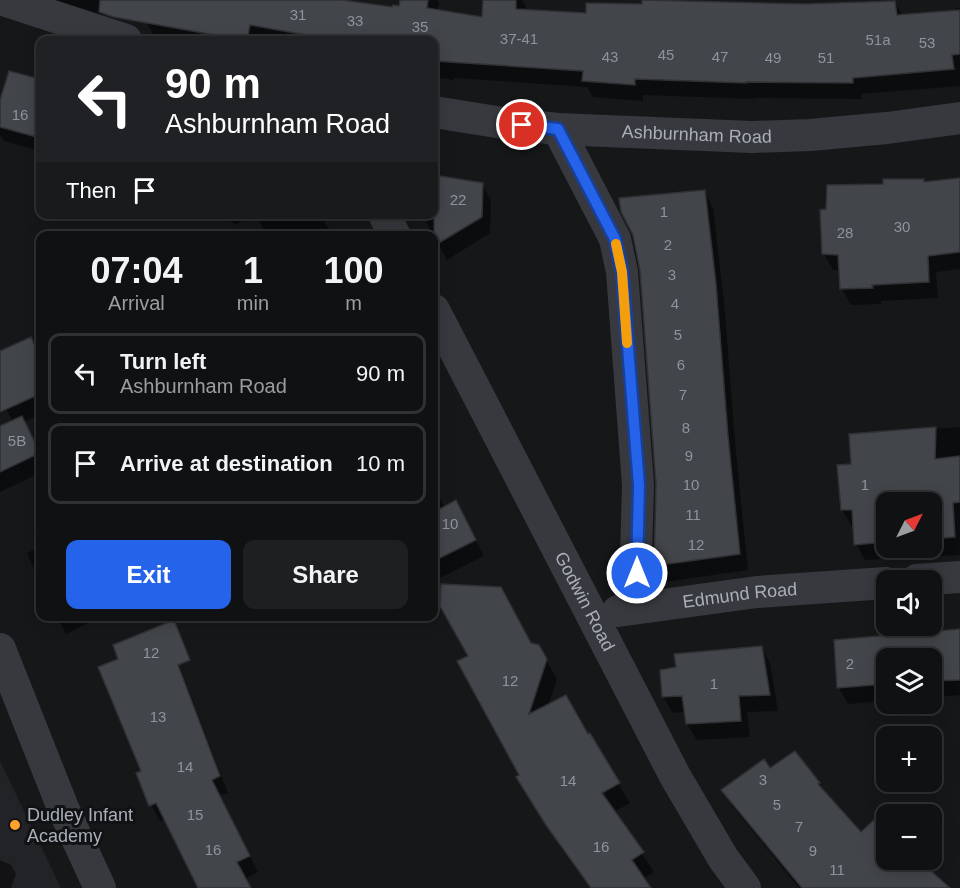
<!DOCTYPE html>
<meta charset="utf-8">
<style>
body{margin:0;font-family:Arial,sans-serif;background:#1e1f21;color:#f1f3f6;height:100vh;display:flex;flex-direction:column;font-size:22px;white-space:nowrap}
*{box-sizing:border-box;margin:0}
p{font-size:20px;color:#9c9da0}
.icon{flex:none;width:33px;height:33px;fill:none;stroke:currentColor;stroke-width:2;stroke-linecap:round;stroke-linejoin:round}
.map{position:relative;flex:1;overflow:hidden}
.details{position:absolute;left:36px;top:231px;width:402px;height:390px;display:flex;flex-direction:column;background:#101113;border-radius:12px;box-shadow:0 3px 15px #0003,0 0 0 2px #303133}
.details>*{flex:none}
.hud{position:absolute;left:36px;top:36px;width:402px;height:183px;border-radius:12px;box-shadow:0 3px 15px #0003,0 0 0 2px #303133;background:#202124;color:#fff;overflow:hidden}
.needle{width:39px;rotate:48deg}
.buttons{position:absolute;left:876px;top:492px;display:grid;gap:12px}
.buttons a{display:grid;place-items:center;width:66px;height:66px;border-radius:12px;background:#101113;box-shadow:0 3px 15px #0003,0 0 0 2px #303133;font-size:30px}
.pin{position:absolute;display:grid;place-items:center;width:51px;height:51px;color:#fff;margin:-26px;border:3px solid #fff;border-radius:50%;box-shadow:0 2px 6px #0007}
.me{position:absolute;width:66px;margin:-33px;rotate:0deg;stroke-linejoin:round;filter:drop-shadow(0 0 4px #0008)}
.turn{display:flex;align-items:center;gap:21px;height:126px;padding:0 30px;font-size:27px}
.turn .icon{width:78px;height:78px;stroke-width:2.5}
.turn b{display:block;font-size:42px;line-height:51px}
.then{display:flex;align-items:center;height:57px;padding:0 30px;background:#0003;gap:12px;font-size:22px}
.eta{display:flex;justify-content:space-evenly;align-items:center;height:102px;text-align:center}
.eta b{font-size:36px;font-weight:700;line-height:42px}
.primary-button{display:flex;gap:12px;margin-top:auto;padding:12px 30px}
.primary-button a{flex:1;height:69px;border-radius:12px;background:#2563eb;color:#fff;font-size:24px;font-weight:700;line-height:69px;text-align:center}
.primary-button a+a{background:#1e1f21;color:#f1f3f6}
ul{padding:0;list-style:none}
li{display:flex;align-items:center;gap:18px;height:81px;margin:0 12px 9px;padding:0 18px;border:3px solid #303133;border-radius:12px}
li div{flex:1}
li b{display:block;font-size:22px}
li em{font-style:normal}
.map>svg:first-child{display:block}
.built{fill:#222326}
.shadow{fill:#0007;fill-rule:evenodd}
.building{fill:#424549;stroke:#303135;stroke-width:1.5}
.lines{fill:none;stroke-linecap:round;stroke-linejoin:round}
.minor{stroke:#37393e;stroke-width:32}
.route-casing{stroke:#184099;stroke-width:15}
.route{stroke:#2563eb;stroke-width:10}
.slow{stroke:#f59e0b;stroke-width:10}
.poi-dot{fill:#fca22b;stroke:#111214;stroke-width:2}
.labels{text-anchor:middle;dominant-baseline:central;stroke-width:6;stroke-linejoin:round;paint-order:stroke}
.number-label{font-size:15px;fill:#8e949d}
.street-label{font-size:18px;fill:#a8afb9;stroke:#111214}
.poi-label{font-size:18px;fill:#a8afb9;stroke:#111214;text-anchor:start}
</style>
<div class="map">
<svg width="960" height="888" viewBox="0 0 960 888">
<rect width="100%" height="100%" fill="#161719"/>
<polygon class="built" points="0,761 61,888 0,888"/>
<g class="shadow">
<polygon points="56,0 338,0 401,8 402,0 437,0 439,3 438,11 484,19 485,0 522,0 526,6 525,11 587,15 895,2 903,16 954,12 954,9 960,8 960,86 861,94 862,99 754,98 754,99 643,95 643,101 593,97 587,87 454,78 454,80 434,77 434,40 165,40 156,39 147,23 106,8 103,15"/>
<polygon points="10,73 40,81 40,151 4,141 0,135 0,106"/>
<polygon points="434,177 482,184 491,201 490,233 447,260 422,214 434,214"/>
<polygon points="960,180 960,269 936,272 938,298 881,301 881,304 851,305 842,289 841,270 833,270 824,254 925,184"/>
<polygon points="704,191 713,208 724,301 736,453 748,570 665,582 656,566 657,484"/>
<polygon points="228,214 320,214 333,236 267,236 256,215 234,225"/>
<polygon points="31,339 40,356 40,414 24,422 40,454 40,473 0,492 0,428 13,422 0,398 0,352"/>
<path d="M960,427V555L865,560L856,544L855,526H852L842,510L853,465L851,435ZM886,502H932V548H886Z"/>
<polygon points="434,487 445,508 464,518 484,556 436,580 434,575"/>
<polygon points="40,529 40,583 27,553 39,547 33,532"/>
<polygon points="56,616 102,616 66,634"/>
<polygon points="960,629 960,695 932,697 932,658 886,658 886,701 848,704 839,688 835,641"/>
<polygon points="531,644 538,646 557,679 548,706 588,736 589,735 630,803 614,812 654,872 643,879 650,888 590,888 559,845 529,796 521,775"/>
<polygon points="761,647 770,663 778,711 747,712 750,737 697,740 687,724 685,712 673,713 663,697"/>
<polygon points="177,659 228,793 219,796 258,872 245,879 250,888 200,888 166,819 160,821 151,805 138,773 143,771"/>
<polygon points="794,753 825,794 861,834 875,821 886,833 886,860 917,860 949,888 799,888 733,807 723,791 770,770"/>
<polygon points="0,860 11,865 16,874 11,888 0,888"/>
</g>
<g class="building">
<polygon points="100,0 342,0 392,7 393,5 399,6 400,0 428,0 427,8 482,17 483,0 516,0 516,9 586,13 586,3 642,4 642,0 805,4 895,1 897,15 960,10 960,54 952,55 954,69 853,78 853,83 746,82 746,83 635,79 635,85 582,81 583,71 434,61 434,40 334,40 250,25 247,40 242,40 114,17 99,12"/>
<polygon points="9,71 40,79 40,138 0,127 0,100"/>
<polygon points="434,175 483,183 482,217 434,246"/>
<polygon points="960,178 960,252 928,256 929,282 872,285 873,288 840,289 838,255 822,254 820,210 826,209 827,185 883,184 883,179 924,179 924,182"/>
<polygon points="705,190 716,284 728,436 740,554 654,566 656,484 640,271 633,235 621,212 619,198"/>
<polygon points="31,337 40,357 40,394 0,412 0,351"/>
<polygon points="22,416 40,453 0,472 0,426"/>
<polygon points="936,427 935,459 960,456 960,502 953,503 955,537 932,539 932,502 886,502 886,542 854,545 852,510 841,510 837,465 851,464 849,434"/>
<polygon points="456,500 476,540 434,561 434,512"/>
<polygon points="441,584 501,587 531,643 539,645 547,659 529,714 566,695 588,734 590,733 620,783 602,793 644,852 632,860 651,888 591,888 546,825 516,777 519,775 457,661 468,656 440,606"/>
<polygon points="174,620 190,660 178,665 220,776 212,780 250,856 237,862 251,888 198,888 156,803 149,806 136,773 141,771 98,667 118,659 113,645"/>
<polygon points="960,629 960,680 932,681 932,658 886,658 886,684 837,688 834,640"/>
<polygon points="762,646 770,695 739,696 741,721 686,724 682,696 662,697 660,670 676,667 674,654"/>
<polygon points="795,751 820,783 818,784 861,832 886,809 886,860 919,860 950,888 802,888 721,790 764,759 770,768"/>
</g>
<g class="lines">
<g class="minor">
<polyline points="3,0 126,40"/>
<path id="s1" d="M434,112L503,123L558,129L752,137L810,135L887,128L960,118"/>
<polyline points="558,129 615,239 622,272 638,485 636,556 638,607"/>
<polyline points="384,214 395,236"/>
<path id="s2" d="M434,310L675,776L723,858L745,888"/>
<polyline points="917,580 960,577"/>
<path id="s3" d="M618,611L757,592L886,583"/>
<polyline points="0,649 63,808 100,888"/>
</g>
</g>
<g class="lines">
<defs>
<polyline id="route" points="522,125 558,129 615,239 622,272 639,485 637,573"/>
</defs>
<use href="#route" class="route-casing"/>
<use href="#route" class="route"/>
<polyline class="slow" points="616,244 622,272 627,343"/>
</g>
<circle class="poi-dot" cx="15" cy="825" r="6"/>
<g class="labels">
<g class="number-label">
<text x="298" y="14">31</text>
<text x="355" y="20">33</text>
<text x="420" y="26">35</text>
<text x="519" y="38">37-41</text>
<text x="878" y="39">51a</text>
<text x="927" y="42">53</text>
<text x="666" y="54">45</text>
<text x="610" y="56">43</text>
<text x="720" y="56">47</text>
<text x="773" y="57">49</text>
<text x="826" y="57">51</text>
<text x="20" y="114">16</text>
<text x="458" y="199">22</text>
<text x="664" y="211">1</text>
<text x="902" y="226">30</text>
<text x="845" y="232">28</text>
<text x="668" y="244">2</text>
<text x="672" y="274">3</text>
<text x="675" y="303">4</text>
<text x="678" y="334">5</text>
<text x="681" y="364">6</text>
<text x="683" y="394">7</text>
<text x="686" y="427">8</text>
<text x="17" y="440">5B</text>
<text x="689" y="455">9</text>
<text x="691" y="484">10</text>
<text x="865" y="484">1</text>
<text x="693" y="514">11</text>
<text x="450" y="523">10</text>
<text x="696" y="544">12</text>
<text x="151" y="652">12</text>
<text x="850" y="663">2</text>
<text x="510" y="680">12</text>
<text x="714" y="683">1</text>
<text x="158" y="716">13</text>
<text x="185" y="766">14</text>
<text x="763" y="779">3</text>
<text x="568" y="780">14</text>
<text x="777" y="804">5</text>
<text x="195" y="814">15</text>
<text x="799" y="826">7</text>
<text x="601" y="846">16</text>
<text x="213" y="849">16</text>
<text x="813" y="850">9</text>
<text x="837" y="869">11</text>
</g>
<g class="street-label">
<text stroke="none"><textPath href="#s1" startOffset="264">Ashburnham Road</textPath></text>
<text stroke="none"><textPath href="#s3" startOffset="123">Edmund Road</textPath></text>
<text stroke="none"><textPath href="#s2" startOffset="328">Godwin Road</textPath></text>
</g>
<g class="poi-label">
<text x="27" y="815">Dudley Infant<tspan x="27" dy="21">Academy</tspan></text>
</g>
</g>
</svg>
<div class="buttons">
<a><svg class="needle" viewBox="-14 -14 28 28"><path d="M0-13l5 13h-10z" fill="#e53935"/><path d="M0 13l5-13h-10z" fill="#9c9da0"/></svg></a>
<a><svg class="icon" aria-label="sound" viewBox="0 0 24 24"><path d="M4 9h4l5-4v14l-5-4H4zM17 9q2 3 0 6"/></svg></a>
<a><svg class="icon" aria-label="layers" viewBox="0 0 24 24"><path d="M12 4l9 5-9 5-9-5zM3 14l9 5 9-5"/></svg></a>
<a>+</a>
<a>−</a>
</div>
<div class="pin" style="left:522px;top:125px;background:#d93025"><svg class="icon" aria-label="arrive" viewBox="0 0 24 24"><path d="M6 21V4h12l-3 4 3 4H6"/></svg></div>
<svg class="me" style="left:637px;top:573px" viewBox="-20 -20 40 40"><circle r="17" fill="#2563eb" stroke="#fff" stroke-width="3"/><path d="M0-11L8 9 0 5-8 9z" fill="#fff"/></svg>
<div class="hud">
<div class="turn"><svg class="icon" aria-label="left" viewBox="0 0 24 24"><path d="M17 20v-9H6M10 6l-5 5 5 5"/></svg><div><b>90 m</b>Ashburnham Road</div></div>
<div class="then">Then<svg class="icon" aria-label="arrive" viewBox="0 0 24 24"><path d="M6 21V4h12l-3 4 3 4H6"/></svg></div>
</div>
<section class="details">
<div class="eta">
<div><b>07:04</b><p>Arrival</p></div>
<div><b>1</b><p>min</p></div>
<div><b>100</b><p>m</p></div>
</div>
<ul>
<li><svg class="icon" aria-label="left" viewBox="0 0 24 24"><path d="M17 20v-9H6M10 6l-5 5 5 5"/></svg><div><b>Turn left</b><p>Ashburnham Road</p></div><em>90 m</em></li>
<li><svg class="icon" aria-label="arrive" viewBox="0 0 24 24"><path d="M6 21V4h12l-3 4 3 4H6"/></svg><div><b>Arrive at destination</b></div><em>10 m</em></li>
</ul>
<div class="primary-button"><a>Exit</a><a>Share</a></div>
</section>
</div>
